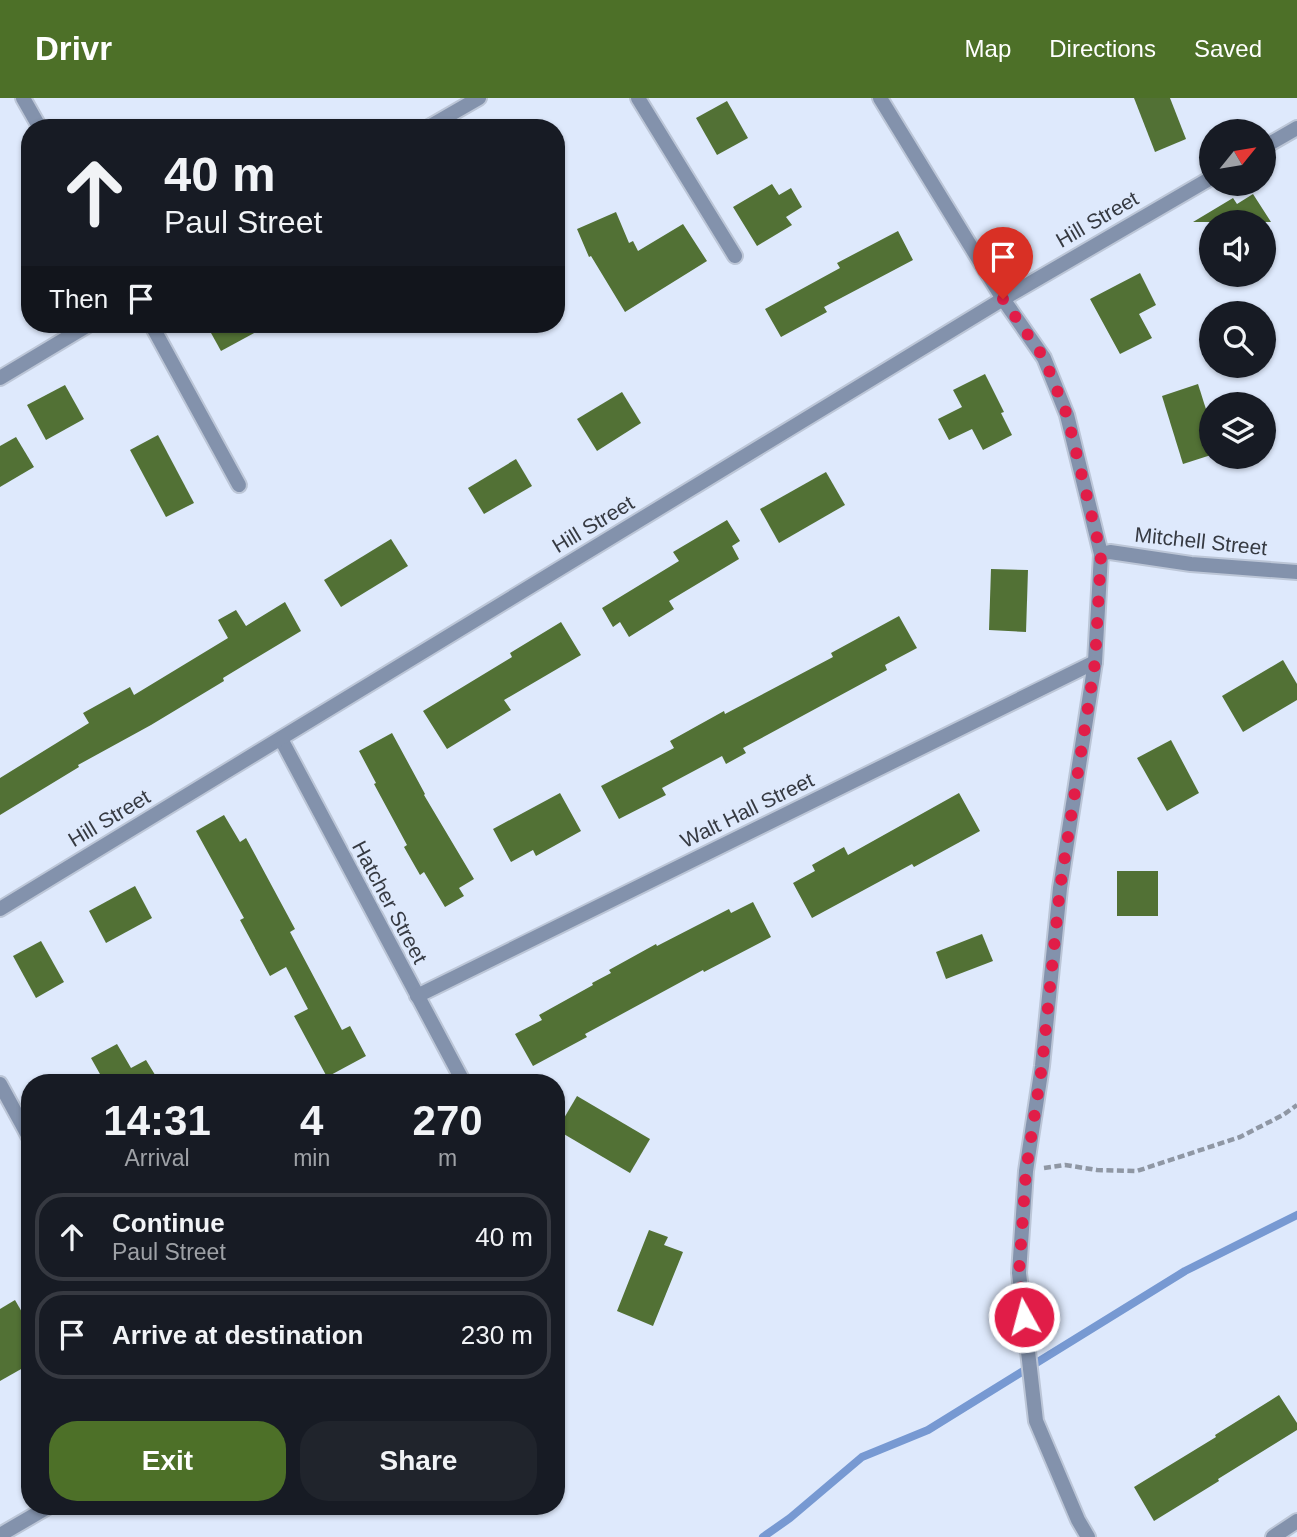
<!DOCTYPE html>
<style>
body{margin:0;font-family:Helvetica,sans-serif;background:#20242c;color:#f1f3f6;height:100vh;display:flex;flex-direction:column;font-size:26px;white-space:nowrap}
*{box-sizing:border-box;margin:0}
p{font-size:23px;color:#9ea1a6}
.icon{flex:none;width:38px;height:38px;fill:none;stroke:currentColor;stroke-width:2;stroke-linecap:round;stroke-linejoin:round}
.map{position:relative;flex:1;overflow:hidden}
.details{position:absolute;left:21px;top:976px;width:544px;height:441px;display:flex;flex-direction:column;background:#171b24;border-radius:28px;box-shadow:0 2px 5px #0004}
.details>*{flex:none}
.hud{position:absolute;left:21px;top:21px;width:544px;height:214px;border-radius:28px;box-shadow:0 2px 5px #0004;background:#171b24;color:#f1f3f6;overflow:hidden}
.needle{width:46px;rotate:60deg}
.buttons{position:absolute;left:1199px;top:21px;display:grid;gap:14px}
.buttons a{display:grid;place-items:center;width:77px;height:77px;border-radius:50%;background:#171b24;box-shadow:0 2px 5px #0004;font-size:35px}
.pin{position:absolute;display:grid;place-items:center;width:60px;height:60px;color:#fff;margin:-72px -30px;border-radius:50% 50% 50% 0;rotate:-45deg;box-shadow:0 0 7px #0007}
.pin .icon{rotate:45deg}
.me{position:absolute;width:77px;margin:-38px;rotate:353deg;stroke-linejoin:round;filter:drop-shadow(0 0 5px #0008)}
.turn{display:flex;align-items:center;gap:24px;height:147px;padding:0 28px;font-size:32px}
.turn .icon{width:91px;height:91px;stroke-width:2.5}
.turn b{display:block;font-size:49px;line-height:60px}
.then{display:flex;align-items:center;height:66px;padding:0 28px;background:#0003;gap:14px;font-size:26px}
.eta{display:flex;justify-content:space-evenly;align-items:center;height:119px;text-align:center}
.eta b{font-size:42px;font-weight:700;line-height:49px}
.primary-button{display:flex;gap:14px;margin-top:auto;padding:14px 28px}
.primary-button a{flex:1;height:80px;border-radius:28px;background:#4d7028;color:#fff;font-size:28px;font-weight:700;line-height:80px;text-align:center}
.primary-button a+a{background:#20242c;color:#f1f3f6}
ul{padding:0;list-style:none}
li{display:flex;align-items:center;gap:21px;height:88px;margin:0 14px 10px;padding:0 14px;border:4px solid #363941;border-radius:28px}
li div{flex:1}
li b{display:block;font-size:26px}
li em{font-style:normal}
header{display:flex;align-items:center;gap:42px;box-sizing:border-box;height:98px;padding:0 35px;background:#4d7028;color:#fff}
header strong{font-size:33px}
nav{display:flex;gap:38px;margin-inline-start:auto;font-size:24px}
.map>svg:first-child{display:block}
.lines{fill:none;stroke-linecap:round;stroke-linejoin:round}
.stream{stroke:#7799d2;stroke-width:8}
.building{fill:#527135}
.minor-casing{stroke:#bcc6d7;stroke-width:18}
.path{stroke:#8f97a4;stroke-width:4.5;stroke-dasharray:7 3.5;stroke-linecap:butt}
.minor{stroke:#8392ac;stroke-width:14}
.route{stroke:#e11d48;stroke-width:12;stroke-dasharray:0 21.6}
.labels{text-anchor:middle;dominant-baseline:central;stroke-width:7;stroke-linejoin:round;paint-order:stroke}
.street-label{font-size:21px;fill:#363a42;stroke:#dee9fc}
</style>
<header>
<strong>Drivr</strong>
<nav><a>Map</a><a>Directions</a><a>Saved</a></nav>
</header>
<div class="map">
<svg width="1297" height="1439" viewBox="0 0 1297 1439">
<rect width="100%" height="100%" fill="#dee9fc"/>
<g class="lines">
<polyline class="stream" points="763,1439 790,1420 862,1359 928,1332 1185,1173 1297,1117"/>
</g>
<g class="building">
<polygon points="1134,0 1170,0 1186,41 1155,54"/>
<polygon points="727,3 748,40 717,57 696,20"/>
<polygon points="772,86 779,97 791,90 802,109 786,119 792,127 757,148 733,109"/>
<polygon points="1253,96 1271,124 1193,124 1233,100 1237,106"/>
<polygon points="616,114 629,145 633,143 638,153 683,126 707,163 625,214 591,158 589,159 577,131"/>
<polygon points="898,133 913,162 824,209 827,214 781,239 765,211 840,170 837,165"/>
<polygon points="1140,175 1156,207 1139,216 1152,240 1120,256 1090,201"/>
<polygon points="206,226 271,226 221,253"/>
<polygon points="985,276 1004,314 1001,315 1012,337 983,352 972,331 949,342 938,321 962,309 953,292"/>
<polygon points="1198,286 1211,327 1211,357 1183,366 1162,298"/>
<polygon points="65,287 84,321 46,342 27,307"/>
<polygon points="622,294 641,325 597,353 577,321"/>
<polygon points="158,337 194,405 166,419 130,352"/>
<polygon points="16,339 34,369 0,389 0,348"/>
<polygon points="516,361 532,388 484,416 468,390"/>
<polygon points="826,374 845,407 779,445 760,411"/>
<polygon points="727,422 740,443 732,448 739,461 669,503 674,511 629,539 620,524 613,529 602,510 679,463 673,454"/>
<polygon points="391,441 408,468 341,509 324,482"/>
<polygon points="991,471 1028,472 1026,534 989,532"/>
<polygon points="285,504 301,533 223,580 224,583 151,627 78,667 79,669 0,717 0,680 89,625 83,615 130,589 134,597 228,540 218,522 236,512 246,528"/>
<polygon points="899,518 917,550 885,567 887,572 743,650 746,655 726,666 722,658 662,690 666,697 619,721 601,688 674,650 670,643 724,613 725,616 833,559 831,555"/>
<polygon points="561,524 581,557 504,602 511,612 447,651 423,613 512,559 510,555"/>
<polygon points="1283,562 1297,586 1297,602 1243,634 1222,598"/>
<polygon points="392,635 425,696 424,697 474,781 459,790 464,798 445,809 424,774 420,777 404,749 407,747 374,686 376,685 359,653"/>
<polygon points="1171,642 1199,695 1167,713 1137,660"/>
<polygon points="560,695 581,733 536,758 533,752 511,764 493,731"/>
<polygon points="959,695 980,733 914,769 912,766 812,820 793,785 815,773 812,767 844,749 848,757"/>
<polygon points="224,717 240,744 246,740 295,831 290,834 342,932 350,928 366,958 327,979 294,918 308,911 286,869 270,878 240,822 244,820 196,733"/>
<rect x="1117" y="773" width="41" height="45"/>
<polygon points="135,788 152,820 106,845 89,813"/>
<polygon points="753,804 771,839 704,874 703,872 585,936 587,939 533,968 515,936 542,922 539,917 593,887 592,885 611,875 609,872 656,846 657,848 729,811 731,815"/>
<polygon points="982,836 993,863 946,881 936,854"/>
<polygon points="41,843 64,884 36,900 13,858"/>
<polygon points="117,946 131,970 146,962 160,985 105,985 91,960"/>
<polygon points="577,998 650,1041 630,1075 557,1032"/>
<polygon points="649,1132 668,1139 664,1147 683,1154 653,1228 617,1213"/>
<polygon points="15,1202 30,1228 30,1266 0,1283 0,1211"/>
<polygon points="1279,1297 1297,1325 1297,1332 1218,1381 1219,1383 1154,1423 1134,1389 1216,1339 1215,1337"/>
</g>
<g class="lines">
<defs>
<g id="minor">
<polyline points="23,0 40,30"/>
<polyline points="638,0 735,158"/>
<polyline points="880,0 1003,201 1044,260 1067,317 1101,456 1095,564 1060,790 1042,968 1026,1073 1019,1175 1036,1323 1078,1422 1088,1439"/>
<polyline points="427,30 479,0"/>
<polyline points="1264,49 1297,30"/>
<polyline points="151,226 239,387"/>
<polyline points="0,280 90,226"/>
<polyline points="1101,456 1110,454 1191,466 1297,474"/>
<polyline points="281,641 464,985"/>
<polyline points="0,811 1003,201 1211,80"/>
<polyline points="417,898 1095,564"/>
<polyline points="0,986 30,1041"/>
<polyline points="0,1437 48,1409"/>
<polyline points="1273,1439 1297,1423"/>
</g>
</defs>
<use href="#minor" class="minor-casing"/>
<polyline class="path" points="1044,1070 1065,1067 1097,1072 1137,1073 1240,1039 1283,1017 1297,1007"/>
<use href="#minor" class="minor"/>
</g>
<g class="lines">
<polyline class="route" points="1003,201 1044,260 1067,317 1101,456 1095,564 1060,790 1042,968 1026,1073 1019,1175 1024,1219"/>
</g>
<g class="labels">
<g class="street-label">
<text transform="translate(1097 121) rotate(-30)">Hill Street</text>
<text transform="translate(593 426) rotate(-31)">Hill Street</text>
<text transform="translate(1201 443) rotate(6)">Mitchell Street</text>
<text transform="translate(747 712) rotate(-26)">Walt Hall Street</text>
<text transform="translate(109 720) rotate(-31)">Hill Street</text>
<text transform="translate(390 804) rotate(62)">Hatcher Street</text>
</g>
</g>
</svg>
<div class="buttons">
<a><svg class="needle" viewBox="-14 -14 28 28"><path d="M0-13l5 13h-10z" fill="#e53935"/><path d="M0 13l5-13h-10z" fill="#9ea1a6"/></svg></a>
<a><svg class="icon" aria-label="sound" viewBox="0 0 24 24"><path d="M4 9h4l5-4v14l-5-4H4zM17 9q2 3 0 6"/></svg></a>
<a><svg class="icon" aria-label="search" viewBox="0 0 24 24"><circle cx="10" cy="10" r="6"/><path d="M15 15l6 6"/></svg></a>
<a><svg class="icon" aria-label="layers" viewBox="0 0 24 24"><path d="M12 4l9 5-9 5-9-5zM3 14l9 5 9-5"/></svg></a>
</div>
<div class="pin" style="left:1003px;top:201px;background:#d93025"><svg class="icon" aria-label="arrive" viewBox="0 0 24 24"><path d="M6 21V4h12l-3 4 3 4H6"/></svg></div>
<svg class="me" style="left:1024px;top:1219px" viewBox="-20 -20 40 40"><circle r="17" fill="#e11d48" stroke="#fff" stroke-width="3"/><path d="M0-11L8 9 0 5-8 9z" fill="#fff"/></svg>
<div class="hud">
<div class="turn"><svg class="icon" aria-label="ahead" viewBox="0 0 24 24"><path d="M12 20V5M6 11l6-6 6 6"/></svg><div><b>40 m</b>Paul Street</div></div>
<div class="then">Then<svg class="icon" aria-label="arrive" viewBox="0 0 24 24"><path d="M6 21V4h12l-3 4 3 4H6"/></svg></div>
</div>
<section class="details">
<div class="eta">
<div><b>14:31</b><p>Arrival</p></div>
<div><b>4</b><p>min</p></div>
<div><b>270</b><p>m</p></div>
</div>
<ul>
<li><svg class="icon" aria-label="ahead" viewBox="0 0 24 24"><path d="M12 20V5M6 11l6-6 6 6"/></svg><div><b>Continue</b><p>Paul Street</p></div><em>40 m</em></li>
<li><svg class="icon" aria-label="arrive" viewBox="0 0 24 24"><path d="M6 21V4h12l-3 4 3 4H6"/></svg><div><b>Arrive at destination</b></div><em>230 m</em></li>
</ul>
<div class="primary-button"><a>Exit</a><a>Share</a></div>
</section>
</div>
